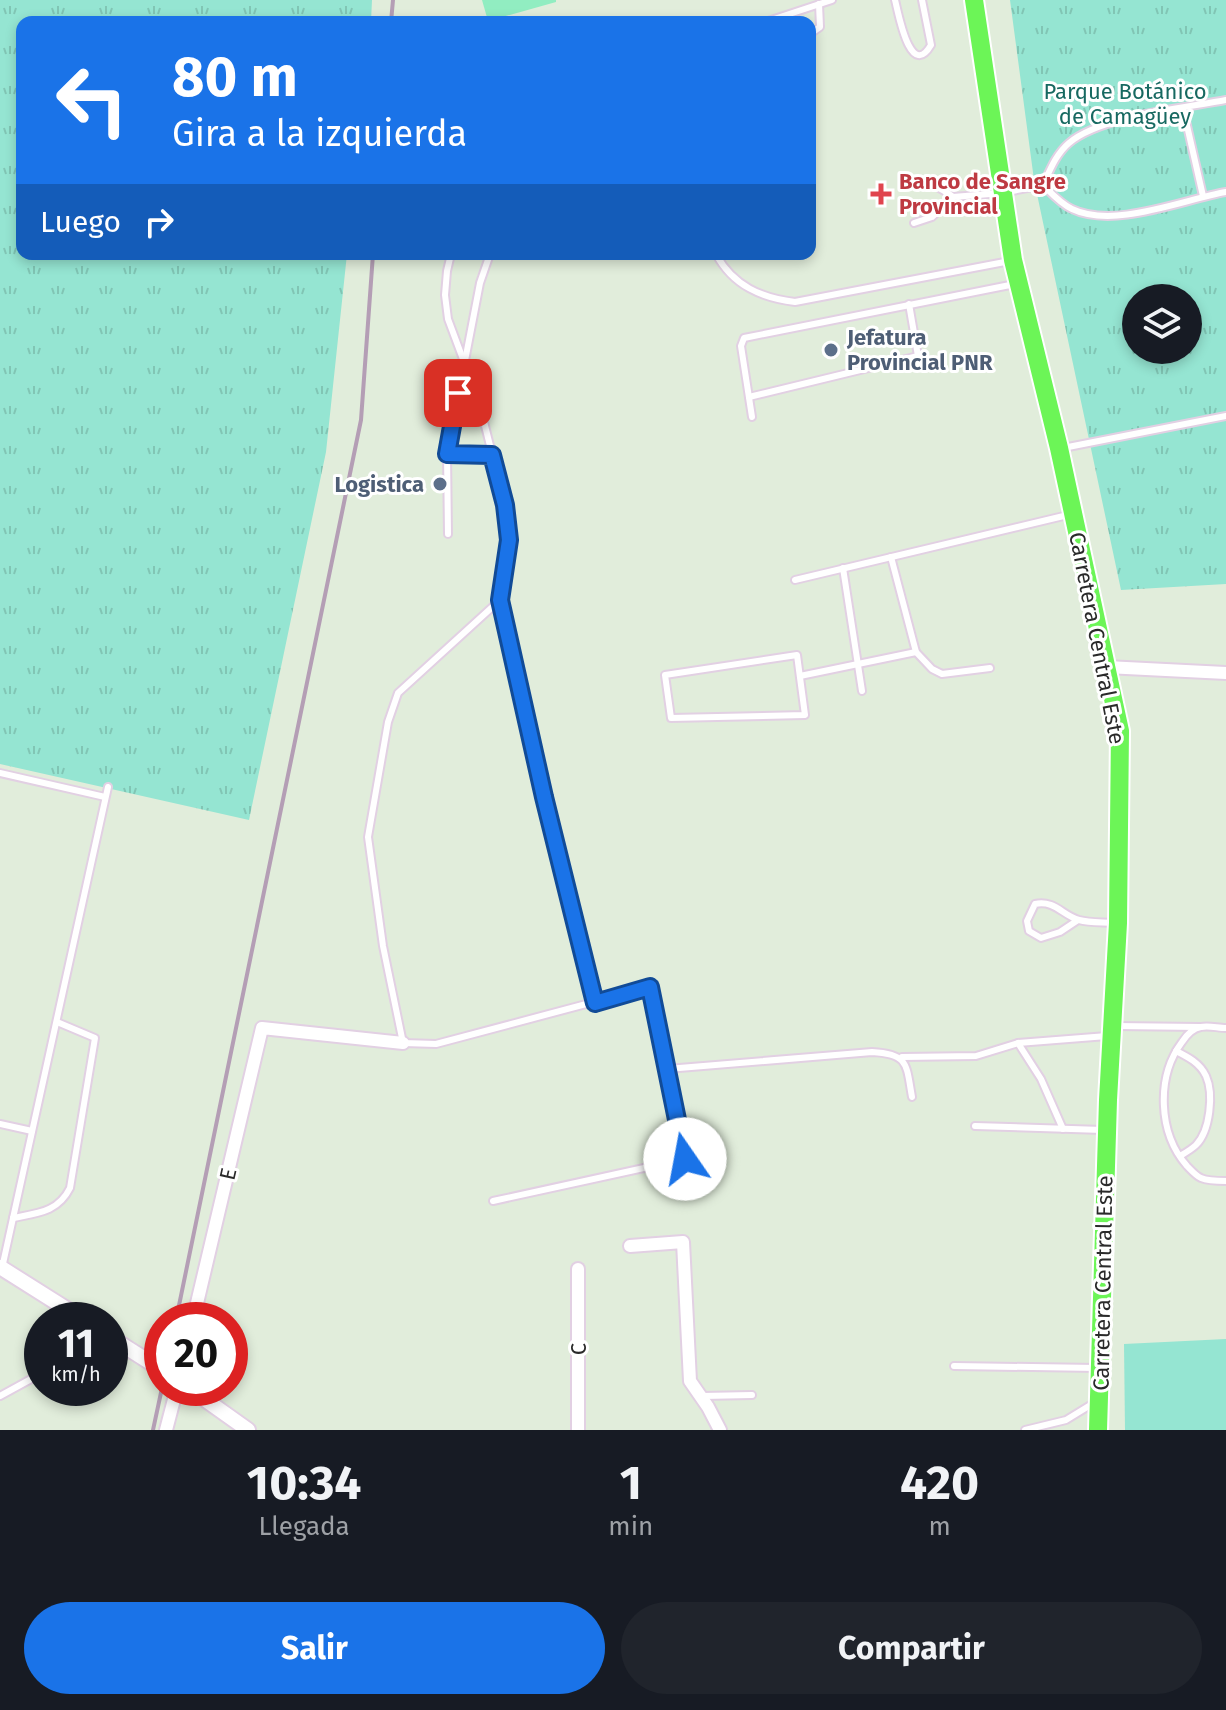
<!DOCTYPE html>
<html lang="es">
<meta charset="utf-8">
<style>
body{margin:0;font-family:"Fira Sans",sans-serif;background:#20242c;color:#f1f3f6;height:100vh;display:flex;flex-direction:column;font-size:30px;white-space:nowrap}
*{box-sizing:border-box;margin:0}
p{font-size:26px;color:#9ea1a6}
.icon{flex:none;width:44px;height:44px;fill:none;stroke:currentColor;stroke-width:2;stroke-linecap:round;stroke-linejoin:round}
.map{position:relative;height:1430px;overflow:hidden}
.side{display:flex;flex-direction:column;background:#171b24;flex:1}
.side>*{flex:none}
.banner{position:absolute;left:16px;top:16px;width:800px;height:244px;border-radius:16px;box-shadow:0 4px 12px #0003;background:#1a73e8;color:#fff;overflow:hidden}
.buttons{position:absolute;left:1122px;top:284px;display:grid;gap:16px}
.buttons a{display:grid;place-items:center;width:80px;height:80px;border-radius:50%;background:#171b24;box-shadow:0 4px 12px #0003;font-size:40px}
.speed{position:absolute;left:24px;top:1302px;display:flex;gap:16px;font-size:40px;font-weight:700;text-align:center}
.speed>*{display:grid;place-content:center;width:104px;height:104px;border-radius:50%;background:#171b24;box-shadow:0 4px 12px #0003;line-height:1}
.speed small{font-size:20px;font-weight:400}
.speed .limit{border:12px solid #d22;background:#fff;color:#111}
.pin{position:absolute;display:grid;place-items:center;width:68px;height:68px;color:#fff;margin:-34px;border-radius:16px;box-shadow:0 4px 12px #0006}
.me{position:absolute;width:88px;margin:-44px;rotate:348deg;stroke-linejoin:round;filter:drop-shadow(0 0 6px #0008)}
.turn{display:flex;align-items:center;gap:28px;height:168px;padding:0 24px;font-size:36px}
.turn .icon{width:104px;height:104px;stroke-width:2.5}
.turn b{display:block;font-size:56px;line-height:68px}
.then{display:flex;align-items:center;height:76px;padding:0 24px;background:#0003;gap:16px;font-size:30px}
.eta{display:flex;justify-content:space-evenly;align-items:center;height:136px;text-align:center}
.eta b{font-size:48px;font-weight:700;line-height:56px}
.primary-button{display:flex;gap:16px;margin-top:auto;padding:16px 24px}
.primary-button a{flex:1;height:92px;border-radius:48px;background:#1a73e8;color:#fff;font-size:32px;font-weight:700;line-height:92px;text-align:center}
.primary-button a+a{background:#20242c;color:#f1f3f6}
.map>svg:first-child{display:block}
.grass{fill:url(#grass-tufts);fill-rule:evenodd}
.garden{fill:#95e5d2}
.pitch{fill:#91edc1}
.lines{fill:none;stroke-linecap:round;stroke-linejoin:round}
.service-casing{stroke:#e2d0e3;stroke-width:10}
.minor-casing{stroke:#e2d0e3;stroke-width:16}
.tertiary-casing{stroke:#e2d0e3;stroke-width:18}
.primary-casing{stroke:#fff;stroke-width:22}
.service{stroke:#fff;stroke-width:6}
.minor{stroke:#fff;stroke-width:12}
.tertiary{stroke:#fff;stroke-width:14}
.primary{stroke:#6cf557;stroke-width:18}
.rail{stroke:#b49eb5;stroke-width:4}
.route-casing{stroke:#114b97;stroke-width:20}
.route{stroke:#1a73e8;stroke-width:14}
.health-dot{fill:#e0444e;stroke:#fff;stroke-width:3}
.service-dot{fill:#5c6f8a;stroke:#fff;stroke-width:3}
.labels{text-anchor:middle;dominant-baseline:central;stroke-width:6;stroke-linejoin:round;paint-order:stroke}
.park-label{font-size:22px;fill:#176961;stroke:#fff}
.health-label{font-size:22px;font-weight:bold;fill:#be3a42;stroke:#fff;text-anchor:start}
.service-label{font-size:22px;font-weight:bold;fill:#4e5e75;stroke:#fff;text-anchor:start}
.street-label{font-size:22px;fill:#2a2a2a;stroke:#fff}
</style>
<div class="map">
<svg width="1226" height="1430" viewBox="0 0 1226 1430">
<defs>
<pattern id="grass-tufts" width="24" height="20" patternUnits="userSpaceOnUse" patternTransform="scale(2)"><rect width="24" height="20" fill="#95e5d2"/><path d="M3 7l-1-3M5 7V3M7 7l1-3M15 17l-1-3M17 17v-4M19 17l1-3" fill="none" stroke="#81c5b4"/></pattern>
</defs>
<rect width="100%" height="100%" fill="#e1eddb"/>
<g class="grass">
<polygon points="0,0 372,0 371,22 22,22 22,254 347,254 326,452 249,820 0,764"/>
<path d="M1010,0H1226V584L1121,590L1034,180ZM1136,298H1188V350H1136Z"/>
</g>
<polygon class="garden" points="1226,1339 1226,1430 1125,1430 1124,1344"/>
<polygon class="pitch" points="482,0 556,0 556,2 488,21"/>
<g class="lines">
<defs>
<g id="service">
<path d="M895,0C898,11 910,81 931,45L922,0"/>
<polyline points="765,22 832,0"/>
<polyline points="810,34 820,27 819,4"/>
<polyline points="1183,108 1203,196"/>
<path d="M1043,185C1050,170 1056,154 1069,143C1100,116 1185,108 1226,100"/>
<path d="M907,186L913,181C929,182 940,187 953,197"/>
<path d="M914,223L932,217L953,197L1002,193L1043,185C1052,194 1061,204 1072,209C1114,229 1182,200 1226,192"/>
<polyline points="451,254 447,271 445,295 448,319 479,402 505,505 509,540 500,600 398,693 388,722 368,837 383,946 403,1043 436,1044 650,987 685,1159 493,1201"/>
<path d="M716,254C733,286 762,298 795,302L1010,261"/>
<polyline points="749,397 918,356 909,304"/>
<polyline points="752,417 741,346 744,338 1015,284"/>
<polyline points="1063,448 1226,416"/>
<polyline points="447,454 492,455"/>
<polyline points="448,534 447,454 480,283 490,254"/>
<polyline points="891,557 916,652 932,669 942,674 990,668"/>
<polyline points="843,568 862,691"/>
<polyline points="795,580 1072,514"/>
<polyline points="500,600 544,797 595,1003"/>
<polygon points="797,655 805,715 671,718 665,675"/>
<polyline points="800,676 916,652"/>
<polyline points="0,773 105,797"/>
<path d="M1078,920L1060,932L1041,938L1029,931L1027,921L1035,904C1055,900 1062,915 1079,920C1090,923 1103,922 1114,923"/>
<polyline points="1115,1026 1200,1027"/>
<path d="M1226,1028C1218,1028 1208,1025 1201,1027C1193,1028 1186,1036 1182,1042C1156,1077 1158,1133 1187,1166C1191,1170 1196,1176 1201,1178C1208,1181 1218,1181 1226,1181"/>
<polyline points="1018,1043 1041,1079 1063,1129"/>
<path d="M1176,1051C1188,1057 1200,1063 1206,1076C1214,1094 1210,1131 1196,1145C1192,1149 1185,1153 1180,1156"/>
<polyline points="902,1057 976,1056 1018,1043 1107,1036"/>
<path d="M667,1069L872,1052C909,1054 906,1064 912,1097"/>
<polyline points="0,1124 32,1131"/>
<polyline points="975,1126 1103,1130"/>
<path d="M13,1218C38,1213 58,1212 70,1188L95,1038L57,1022"/>
<polyline points="2,1268 108,787"/>
<polyline points="954,1366 1097,1368"/>
<polyline points="0,1396 42,1373"/>
<polyline points="702,1396 752,1395"/>
<polyline points="1025,1430 1066,1420 1097,1401"/>
</g>
<g id="minor">
<polyline points="1106,667 1226,673"/>
<polyline points="630,1246 683,1242 690,1381 708,1407 720,1430"/>
<polyline points="578,1269 578,1430"/>
<polyline points="193,1320 262,1028 403,1043"/>
<polyline points="166,1430 177,1388"/>
</g>
<g id="tertiary">
<polyline points="0,1267 84,1320"/>
<polyline points="110,1337 162,1370"/>
<polyline points="189,1388 248,1430"/>
</g>
<polyline id="primary" points="974,0 1013,260 1059,448 1120,731 1118,923 1108,1100 1098,1430"/>
</defs>
<use href="#service" class="service-casing"/>
<use href="#minor" class="minor-casing"/>
<use href="#tertiary" class="tertiary-casing"/>
<use href="#primary" class="primary-casing"/>
<use href="#service" class="service"/>
<use href="#minor" class="minor"/>
<use href="#tertiary" class="tertiary"/>
<use href="#primary" class="primary"/>
<g class="rail">
<polyline points="391,22 393,0"/>
<polyline points="176,1320 361,420 373,254"/>
<polyline points="153,1430 162,1388"/>
</g>
</g>
<g class="lines">
<defs>
<polyline id="route" points="458,393 447,454 492,455 505,505 509,540 500,600 544,797 595,1003 650,987 685,1159"/>
</defs>
<use href="#route" class="route-casing"/>
<use href="#route" class="route"/>
</g>
<path class="health-dot" d="M877 182h8v8h8v8h-8v8h-8v-8h-8v-8h8z"/>
<g class="service-dot">
<circle cx="831" cy="350" r="8"/>
<circle cx="440" cy="484" r="8"/>
</g>
<g class="labels">
<g class="park-label">
<text x="1125" y="91">Parque Botánico<tspan x="1125" dy="25">de Camagüey</tspan></text>
</g>
<g class="health-label">
<text x="899" y="181">Banco de Sangre<tspan x="899" dy="25">Provincial</tspan></text>
</g>
<g class="service-label">
<text x="847" y="337">Jefatura<tspan x="847" dy="25">Provincial PNR</tspan></text>
<text x="424" y="484" text-anchor="end">Logistica</text>
</g>
<g class="street-label">
<text transform="translate(1097 638) rotate(79)">Carretera Central Este</text>
<text transform="translate(228 1174) rotate(-77)">E</text>
<text transform="translate(1103 1283) rotate(-89)">Carretera Central Este</text>
<text transform="translate(578 1349) rotate(-90)">C</text>
</g>
</g>
</svg>
<div class="buttons">
<a><svg class="icon" aria-label="layers" viewBox="0 0 24 24"><path d="M12 4l9 5-9 5-9-5zM3 14l9 5 9-5"/></svg></a>
</div>
<div class="speed"><div>11<small>km/h</small></div><div class="limit">20</div></div>
<div class="pin" style="left:458px;top:393px;background:#d93025"><svg class="icon" aria-label="arrive" viewBox="0 0 24 24"><path d="M6 21V4h12l-3 4 3 4H6"/></svg></div>
<svg class="me" style="left:685px;top:1159px" viewBox="-20 -20 40 40"><circle r="19" fill="#fff"/><path d="M0-13L10 11 0 6-10 11z" fill="#1a73e8"/></svg>
<div class="banner">
<div class="turn"><svg class="icon" aria-label="left" viewBox="0 0 24 24"><path d="M17 20v-9H6M10 6l-5 5 5 5"/></svg><div><b>80 m</b>Gira a la izquierda</div></div>
<div class="then">Luego<svg class="icon" aria-label="right" viewBox="0 0 24 24"><path d="M7 20v-9h11M14 6l5 5-5 5"/></svg></div>
</div>
</div>
<section class="side">
<div class="eta">
<div><b>10:34</b><p>Llegada</p></div>
<div><b>1</b><p>min</p></div>
<div><b>420</b><p>m</p></div>
</div>
<div class="primary-button"><a>Salir</a><a>Compartir</a></div>
</section>
